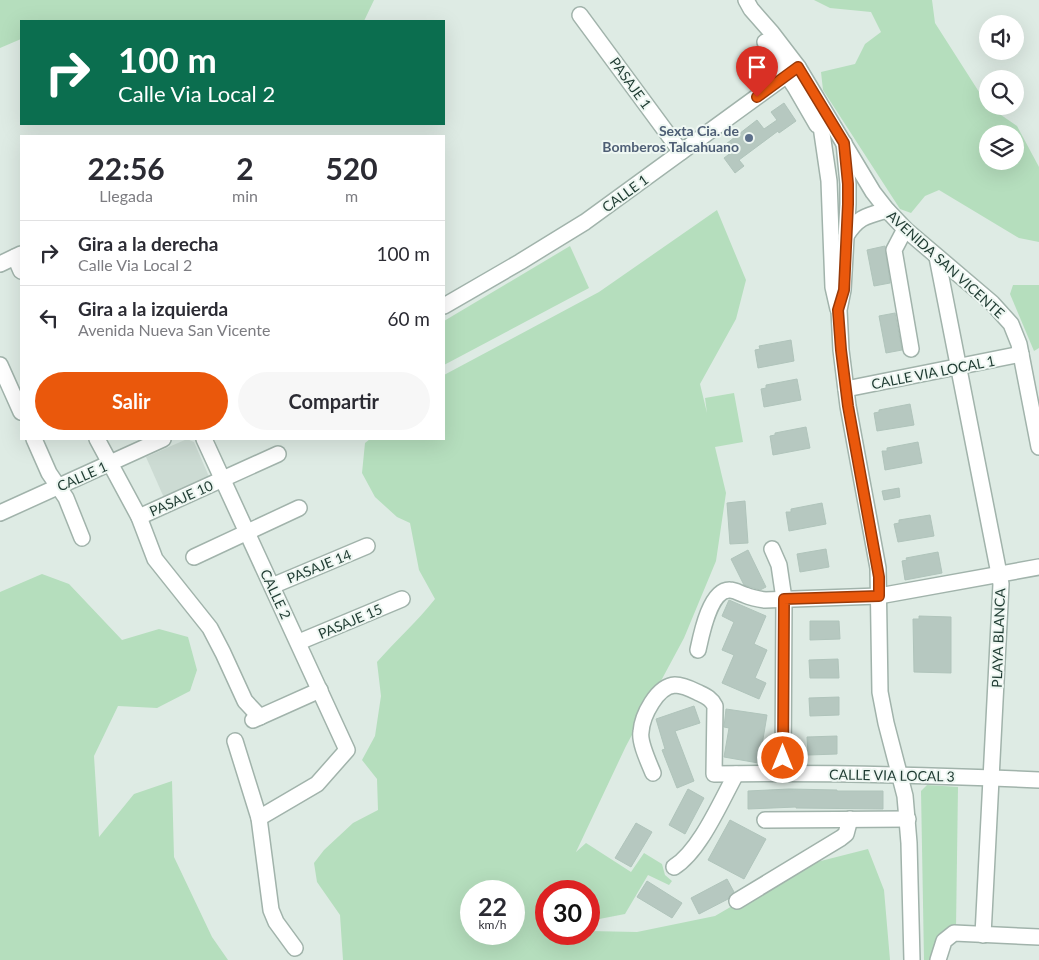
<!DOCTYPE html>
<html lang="es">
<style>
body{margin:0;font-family:Lato,sans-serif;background:#f7f7f7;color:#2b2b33;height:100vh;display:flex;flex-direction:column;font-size:19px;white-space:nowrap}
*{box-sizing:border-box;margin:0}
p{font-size:16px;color:#7c7c81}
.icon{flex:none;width:28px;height:28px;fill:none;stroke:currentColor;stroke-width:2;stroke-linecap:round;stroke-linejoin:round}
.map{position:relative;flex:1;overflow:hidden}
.panel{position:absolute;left:20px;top:135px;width:425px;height:305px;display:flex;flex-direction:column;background:#fff;border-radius:0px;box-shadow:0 5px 20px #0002}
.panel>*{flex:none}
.guide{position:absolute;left:20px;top:20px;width:425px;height:105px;border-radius:0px;box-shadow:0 5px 20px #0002;background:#0b6e4f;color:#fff;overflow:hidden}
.buttons{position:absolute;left:979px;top:15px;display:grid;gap:10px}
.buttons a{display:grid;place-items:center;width:45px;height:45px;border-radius:50%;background:#fff;box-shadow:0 5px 20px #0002;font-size:25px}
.speed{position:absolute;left:460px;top:880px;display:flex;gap:10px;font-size:25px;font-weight:700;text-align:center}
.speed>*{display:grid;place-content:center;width:65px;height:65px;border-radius:50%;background:#fff;box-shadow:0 5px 20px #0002;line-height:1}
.speed small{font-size:12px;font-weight:400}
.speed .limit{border:8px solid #d22;background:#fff;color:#111}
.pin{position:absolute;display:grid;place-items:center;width:42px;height:42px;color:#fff;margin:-51px -21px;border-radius:50% 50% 50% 0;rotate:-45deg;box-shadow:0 0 5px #0007}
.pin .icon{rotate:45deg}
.me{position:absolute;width:55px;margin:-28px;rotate:0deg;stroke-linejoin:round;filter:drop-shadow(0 0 4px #0008)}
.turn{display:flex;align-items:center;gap:18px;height:105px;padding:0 15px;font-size:22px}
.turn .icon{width:65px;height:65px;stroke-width:2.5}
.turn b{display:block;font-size:35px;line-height:42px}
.eta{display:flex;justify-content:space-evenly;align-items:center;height:85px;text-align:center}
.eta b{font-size:30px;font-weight:700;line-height:35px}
.cta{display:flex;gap:10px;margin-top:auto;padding:10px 15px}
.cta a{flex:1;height:58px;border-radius:30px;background:#ea580c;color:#fff;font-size:20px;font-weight:700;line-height:58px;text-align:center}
.cta a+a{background:#f7f7f7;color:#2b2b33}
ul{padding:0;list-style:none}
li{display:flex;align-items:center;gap:15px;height:65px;padding:0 15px;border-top:1px solid #e1e1e2}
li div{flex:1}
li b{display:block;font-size:19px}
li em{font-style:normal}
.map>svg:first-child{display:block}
.built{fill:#ccdbd3}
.green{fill:#b5debd;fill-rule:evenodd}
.building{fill:#b6c8c0;stroke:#b0c4bb}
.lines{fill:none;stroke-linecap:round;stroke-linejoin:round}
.minor-casing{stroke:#a1b3ab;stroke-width:18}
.minor{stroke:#fff;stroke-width:15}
.route-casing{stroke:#983908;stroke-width:12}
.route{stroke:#ea580c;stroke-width:9}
.service-dot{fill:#5c6f8a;stroke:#eef7f2;stroke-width:2}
.labels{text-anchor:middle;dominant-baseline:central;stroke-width:4;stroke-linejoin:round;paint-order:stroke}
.street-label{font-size:14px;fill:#1f3b32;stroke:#eef7f2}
.service-label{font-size:14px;font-weight:bold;fill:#4e5e75;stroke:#eef7f2;text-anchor:end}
</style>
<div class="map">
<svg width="1039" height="960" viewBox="0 0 1039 960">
<rect width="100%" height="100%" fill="#deebe4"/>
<polygon class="built" points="187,439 194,442 210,479 165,500 146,457"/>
<g class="green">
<polygon points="0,0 374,0 364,21 21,21 21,39 0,48"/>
<path d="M814,0H932L935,23L988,106L1017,126L1039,167V242L1019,238L939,190L925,196L911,213L900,209L823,90L821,72L855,64L865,44L881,32L871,12L830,8ZM988,134H1015V161H988Z"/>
<path d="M717,210L746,280L736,319L700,384L707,413L705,398L734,393L743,442L715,447L726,493L716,561L684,638L626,746L576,852L586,843L631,872L644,853L662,864L665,875L672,881L669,885L648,875L625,914L589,921V891H546V934H589V931L637,932L715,916L801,866L868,849L884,890L890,960H343L340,915L317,882L314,863L324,850L353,823L378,810L377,779L362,760L375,736L381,696L377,662C396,640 418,621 435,599L419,570L410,523L397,517L375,497L362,473L365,443L370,439H444V375L599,292ZM471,891H514V934H471Z"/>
<polygon points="570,246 589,288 444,365 444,321"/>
<polygon points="1013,285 1039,285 1039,348 1034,351 1010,294"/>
<polygon points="42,574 69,584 122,640 159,629 188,637 197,670 190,691 157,708 118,706 94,756 99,837 134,794 172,781 174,857 212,937 228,960 0,960 0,592"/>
<polygon points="927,785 958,787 956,928 933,960 924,960 921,791"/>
</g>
<g class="building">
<polygon points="784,103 796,121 779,133 778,131 739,160 744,166 735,173 724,158 732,152 726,144 757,120 764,129 777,120 771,112"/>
<polygon points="885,246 890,283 874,286 867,250"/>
<polygon points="895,313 902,350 886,353 879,316"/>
<polygon points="791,340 794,361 758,368 755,350 760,349 759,346"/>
<polygon points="797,379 801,400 764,407 761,389 766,388 766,385"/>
<polygon points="910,404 914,425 877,431 874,413 879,412 879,410"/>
<polygon points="806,427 810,448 773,455 770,436 775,435 775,433"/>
<polygon points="918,442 922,463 885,470 882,451 887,451 887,448"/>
<polygon points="899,488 900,497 884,500 882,491"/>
<polygon points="745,501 748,543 730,544 727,503"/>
<polygon points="822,503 826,524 789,531 786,512 791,512 791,509"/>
<polygon points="930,515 934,536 898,542 894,524 899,523 899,520"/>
<polygon points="826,549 829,567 800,572 797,554"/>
<polygon points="748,550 766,587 760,590 744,585 731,559"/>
<polygon points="938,552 942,573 905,580 902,561 907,560 906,558"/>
<polygon points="729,600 766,616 754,644 767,650 755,678 766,683 759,699 722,683 734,655 722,650 734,622 722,616"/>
<polygon points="919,616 951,617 951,673 914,672 913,619 919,619"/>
<polygon points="810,621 839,621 840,639 810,640"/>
<polygon points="838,659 839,678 810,678 809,660"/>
<polygon points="839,697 839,715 810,716 809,698"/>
<polygon points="694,706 700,723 675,731 694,781 677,788 662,750 665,749 656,719"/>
<polygon points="726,709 767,715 762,745 767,746 764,764 724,757 729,728 724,727"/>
<polygon points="837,736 837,754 808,755 807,737"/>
<polygon points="688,789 704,798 685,834 669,825"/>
<polygon points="789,789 837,790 837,791 883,791 883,809 796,808 796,807 748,809 748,791"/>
<polygon points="730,820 766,839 744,879 708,860"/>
<polygon points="636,823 652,832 631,867 615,858"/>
<polygon points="727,879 734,892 728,899 699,914 691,898"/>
<polygon points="647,881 682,903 672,918 637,897"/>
</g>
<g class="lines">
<defs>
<g id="minor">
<polyline points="746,0 751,9 772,33 798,67 873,192 887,210 905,229 992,303 1011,324 1019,344 1039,447"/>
<polyline points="580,15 681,152"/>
<polyline points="765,42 795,87 817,125"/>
<polyline points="818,106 829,181 833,287 838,309"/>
<polyline points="844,143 848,184 848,204 843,290 839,310 841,350 848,406 878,568 880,692 886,723 905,796 909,843 912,960"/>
<polyline points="905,229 894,250 911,349"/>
<path d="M846,236C858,217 866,216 887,210"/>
<polyline points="15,257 21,271"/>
<polyline points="937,257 1001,584 983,935"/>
<polyline points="0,264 21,254"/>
<polyline points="444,306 520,262 585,222 798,67"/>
<polyline points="0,365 21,412"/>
<polyline points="846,389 1021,354"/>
<polyline points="34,439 49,473 66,498 82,538"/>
<polyline points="97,439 139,517 155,559 210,628 223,653 245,701 260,717"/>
<polyline points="204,439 347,750 317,784 259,818 271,910 276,922 295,948"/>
<polyline points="0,513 163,439"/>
<polyline points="139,517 278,454"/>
<polyline points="772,549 779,565 784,599 783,773"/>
<polyline points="194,557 299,508"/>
<polyline points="272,586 367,546"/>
<polyline points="299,642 402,599"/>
<path d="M698,650C701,636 710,589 730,590C735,590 741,594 745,595C752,598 758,599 765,600L879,596L1039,567"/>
<polyline points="253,720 320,690"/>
<polyline points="235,741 259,818"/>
<path d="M653,773C649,763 639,742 641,732C642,716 657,686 675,685C683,685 691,689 697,692C705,696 711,698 715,706L714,774C823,772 931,775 1039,780"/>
<polyline points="765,820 908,819"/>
<path d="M674,867C700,851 721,801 736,774"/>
<polyline points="737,901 841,838 846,834 850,819"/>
<polyline points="938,960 944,941 954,933 1039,937"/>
</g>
</defs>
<use href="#minor" class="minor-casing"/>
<use href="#minor" class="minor"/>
</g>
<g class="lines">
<defs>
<polyline id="route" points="757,97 798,67 844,143 848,184 848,204 844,290 838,310 841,350 848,406 879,577 879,596 784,599 783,758"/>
</defs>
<use href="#route" class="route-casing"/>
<use href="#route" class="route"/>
</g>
<circle class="service-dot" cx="749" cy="138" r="5"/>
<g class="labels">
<g class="street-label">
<text transform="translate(631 83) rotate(54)">PASAJE 1</text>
<text transform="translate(625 193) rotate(-36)">CALLE 1</text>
<text transform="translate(946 264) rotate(42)">AVENIDA SAN VICENTE</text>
<text transform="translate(933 372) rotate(-11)">CALLE VIA LOCAL 1</text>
<text transform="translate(82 476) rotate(-24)">CALLE 1</text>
<text transform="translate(181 498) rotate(-24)">PASAJE 10</text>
<text transform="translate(319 566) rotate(-22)">PASAJE 14</text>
<text transform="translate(276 594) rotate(65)">CALLE 2</text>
<text transform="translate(350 621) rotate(-23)">PASAJE 15</text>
<text transform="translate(998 638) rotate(-88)">PLAYA BLANCA</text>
<text transform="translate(892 775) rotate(1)">CALLE VIA LOCAL 3</text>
</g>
<g class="service-label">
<text x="739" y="130">Sexta Cia. de<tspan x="739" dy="16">Bomberos Talcahuano</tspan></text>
</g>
</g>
</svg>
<div class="buttons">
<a><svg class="icon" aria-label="sound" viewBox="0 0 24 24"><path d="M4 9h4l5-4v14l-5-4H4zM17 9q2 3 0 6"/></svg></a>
<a><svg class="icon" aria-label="search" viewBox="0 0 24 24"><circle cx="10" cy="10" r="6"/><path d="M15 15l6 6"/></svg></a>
<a><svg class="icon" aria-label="layers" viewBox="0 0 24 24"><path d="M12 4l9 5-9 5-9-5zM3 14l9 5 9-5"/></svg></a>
</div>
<div class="speed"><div>22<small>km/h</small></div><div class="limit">30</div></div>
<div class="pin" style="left:757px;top:97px;background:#d93025"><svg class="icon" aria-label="arrive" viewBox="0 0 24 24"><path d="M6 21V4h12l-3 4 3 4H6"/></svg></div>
<svg class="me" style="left:783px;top:758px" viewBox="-20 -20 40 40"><circle r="17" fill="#ea580c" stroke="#fff" stroke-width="3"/><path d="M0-11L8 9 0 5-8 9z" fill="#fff"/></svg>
<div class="guide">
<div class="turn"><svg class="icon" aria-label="right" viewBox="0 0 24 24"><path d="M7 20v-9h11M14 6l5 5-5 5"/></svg><div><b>100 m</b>Calle Via Local 2</div></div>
</div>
<section class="panel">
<div class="eta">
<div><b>22:56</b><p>Llegada</p></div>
<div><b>2</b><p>min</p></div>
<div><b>520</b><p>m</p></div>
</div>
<ul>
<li><svg class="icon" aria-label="right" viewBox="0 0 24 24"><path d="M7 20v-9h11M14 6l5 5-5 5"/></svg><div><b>Gira a la derecha</b><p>Calle Via Local 2</p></div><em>100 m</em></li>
<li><svg class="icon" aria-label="left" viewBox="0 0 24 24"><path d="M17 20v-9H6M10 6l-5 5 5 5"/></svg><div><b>Gira a la izquierda</b><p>Avenida Nueva San Vicente</p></div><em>60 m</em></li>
</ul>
<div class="cta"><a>Salir</a><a>Compartir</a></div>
</section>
</div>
